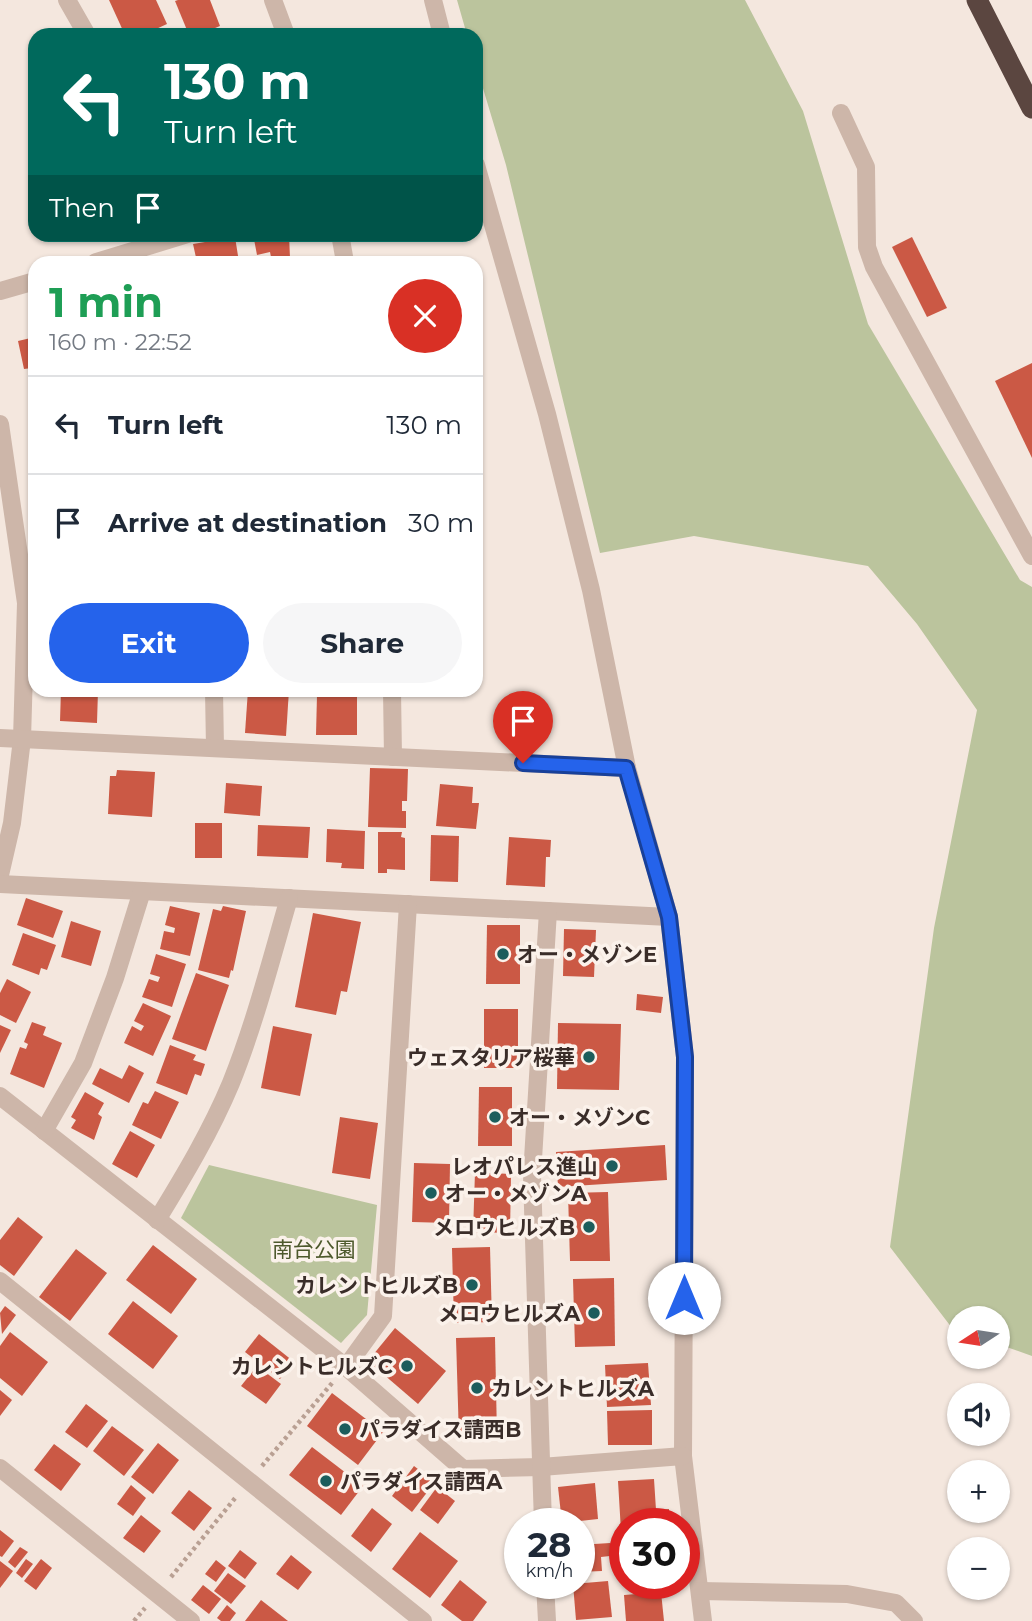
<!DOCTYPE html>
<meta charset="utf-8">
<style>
body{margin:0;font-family:Montserrat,"Noto Sans JP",sans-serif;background:#f6f6f7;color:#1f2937;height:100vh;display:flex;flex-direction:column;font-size:26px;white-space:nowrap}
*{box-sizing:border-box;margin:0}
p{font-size:23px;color:#747a83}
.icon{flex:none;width:38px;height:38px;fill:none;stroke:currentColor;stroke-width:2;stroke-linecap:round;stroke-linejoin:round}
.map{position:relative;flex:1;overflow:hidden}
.details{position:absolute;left:28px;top:256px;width:455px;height:441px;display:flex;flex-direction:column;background:#fff;border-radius:21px;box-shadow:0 2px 5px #0004}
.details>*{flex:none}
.guide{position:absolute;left:28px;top:28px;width:455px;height:214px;border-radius:21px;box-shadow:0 2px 5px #0004;background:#00695c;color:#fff;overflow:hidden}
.needle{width:46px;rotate:258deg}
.buttons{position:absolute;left:947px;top:1306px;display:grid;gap:14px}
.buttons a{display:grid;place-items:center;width:63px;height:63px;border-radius:50%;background:#fff;box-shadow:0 2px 5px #0004;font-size:35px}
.speed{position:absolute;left:504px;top:1508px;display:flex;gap:14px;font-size:35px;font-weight:700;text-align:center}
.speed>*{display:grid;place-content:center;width:91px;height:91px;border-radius:50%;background:#fff;box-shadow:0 2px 5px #0004;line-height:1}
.speed small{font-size:18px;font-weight:400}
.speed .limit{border:10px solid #d22;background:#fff;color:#111}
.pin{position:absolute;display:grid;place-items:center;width:60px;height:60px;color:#fff;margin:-72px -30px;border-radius:50% 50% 50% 0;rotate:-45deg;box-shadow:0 0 7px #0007}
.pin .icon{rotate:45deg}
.me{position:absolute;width:77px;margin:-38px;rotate:0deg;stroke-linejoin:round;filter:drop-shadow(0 0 5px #0008)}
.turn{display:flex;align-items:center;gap:24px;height:147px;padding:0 21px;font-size:32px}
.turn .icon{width:91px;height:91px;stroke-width:2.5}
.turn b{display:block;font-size:49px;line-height:60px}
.then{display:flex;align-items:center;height:66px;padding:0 21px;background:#0003;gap:14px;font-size:26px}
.round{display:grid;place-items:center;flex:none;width:74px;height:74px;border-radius:37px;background:#f6f6f7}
.summary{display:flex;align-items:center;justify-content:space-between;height:119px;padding:0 21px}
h1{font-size:42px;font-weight:700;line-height:52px;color:#1e9e55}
.primary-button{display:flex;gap:14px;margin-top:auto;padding:14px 21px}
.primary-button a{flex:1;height:80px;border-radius:42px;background:#2563eb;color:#fff;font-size:28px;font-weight:700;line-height:80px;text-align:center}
.primary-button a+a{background:#f6f6f7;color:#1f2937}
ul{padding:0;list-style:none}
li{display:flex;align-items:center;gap:21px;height:98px;padding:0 21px;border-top:2px solid #e0e1e3}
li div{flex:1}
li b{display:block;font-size:26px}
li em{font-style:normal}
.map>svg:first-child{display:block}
.green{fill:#bbc49d}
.building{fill:#cb5945}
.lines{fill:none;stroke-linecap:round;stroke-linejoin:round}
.path{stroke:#b9a093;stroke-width:4.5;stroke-dasharray:3.5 3.5;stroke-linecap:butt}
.minor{stroke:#cdb6a9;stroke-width:18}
.motorway{stroke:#5b4640;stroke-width:21}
.route-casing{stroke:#184099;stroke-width:18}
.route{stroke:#2563eb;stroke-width:12}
.poi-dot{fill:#1c5d5c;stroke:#fbf2eb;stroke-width:2.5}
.labels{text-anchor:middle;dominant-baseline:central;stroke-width:7;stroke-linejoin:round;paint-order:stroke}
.poi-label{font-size:21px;font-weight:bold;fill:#3a2d29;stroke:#fbf2eb;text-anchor:start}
.park-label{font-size:21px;fill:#4d592c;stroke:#fbf2eb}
</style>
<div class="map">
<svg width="1032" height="1621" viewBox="0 0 1032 1621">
<rect width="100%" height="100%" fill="#f4e7de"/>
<g class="green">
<polygon points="457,0 745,0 803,111 868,324 1020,580 1032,587 1032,1356 998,1344 998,1318 959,1318 959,1330 952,1328 890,1247 934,928 977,710 917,624 868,566 694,536 600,553 506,165 476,65 476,35 467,35"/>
<polygon points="209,1165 377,1205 367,1315 341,1343 181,1218"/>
</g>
<g class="building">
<polygon points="109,0 156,0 167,24 143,35 125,35"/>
<polygon points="178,0 210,0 220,26 198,35 189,35 175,1"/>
<polygon points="253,234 289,234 290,258 272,262 270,252 257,255"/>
<polygon points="235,237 239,262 197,262 193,244"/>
<polygon points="912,237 947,308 927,317 892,247"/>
<polygon points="35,337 35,376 34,376 32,368 24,369 18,341"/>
<polygon points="1032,363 1032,458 995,381"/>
<polygon points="61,690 98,690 97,723 60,721"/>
<polygon points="248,690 289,690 286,736 245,733"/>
<polygon points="317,695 357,695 357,735 316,735"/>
<polygon points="370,768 408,769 407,801 402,801 402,811 406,811 406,828 368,827"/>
<polygon points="117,770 155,772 152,817 108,814 110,776 116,776"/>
<polygon points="226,783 262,786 260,816 224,813"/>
<polygon points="440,784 473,787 472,803 479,803 476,829 436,826"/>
<rect x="195" y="823" width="27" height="35"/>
<polygon points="258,825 310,827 308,858 257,856"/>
<polygon points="327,829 365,831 364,869 341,868 342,863 326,862"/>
<polygon points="378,832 402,832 401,837 405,838 405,870 387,869 387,873 378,873"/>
<polygon points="431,835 459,836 458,882 430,881"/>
<polygon points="509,837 551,840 550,857 546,857 545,887 506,885"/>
<polygon points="26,898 63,911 53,938 17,925"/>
<polygon points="170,906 200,913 190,956 160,949 164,931 174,933 175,928 165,925"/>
<polygon points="223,906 246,911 233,971 231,970 229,978 198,970 213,909 221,911"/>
<polygon points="313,913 361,922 347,992 341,991 336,1015 295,1007"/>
<polygon points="71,921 101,931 91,966 61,957"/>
<polygon points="487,925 520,925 520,984 486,984"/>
<polygon points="564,929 596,930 594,977 563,976"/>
<polygon points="23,933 56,945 47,970 41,968 39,975 12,965"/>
<polygon points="656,948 658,962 646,964 643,950"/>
<polygon points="156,954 186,964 172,1007 142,997 149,979 158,982 160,977 150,974"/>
<polygon points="196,973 229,985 206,1051 172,1039"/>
<polygon points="7,979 31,992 16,1023 0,1015 0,993"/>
<polygon points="637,994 663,997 661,1013 636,1010"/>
<polygon points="143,1003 171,1016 153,1056 124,1043 132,1026 141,1031 144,1026 134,1021"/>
<rect x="484" y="1009" width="34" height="59"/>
<polygon points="32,1022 46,1027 43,1035 62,1043 44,1088 10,1074 20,1047 26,1049 28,1044 24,1042"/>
<polygon points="558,1023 621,1024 619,1090 557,1089"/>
<polygon points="0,1025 11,1030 0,1053"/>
<polygon points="273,1026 312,1034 300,1096 261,1088"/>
<polygon points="170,1045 196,1055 193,1060 205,1064 201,1076 195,1074 187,1095 156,1083"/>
<polygon points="129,1065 144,1073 129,1103 92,1084 100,1068 122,1079"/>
<polygon points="479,1087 512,1087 512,1146 478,1146"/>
<polygon points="155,1091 179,1102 161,1139 132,1125 143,1102 148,1104"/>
<polygon points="85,1092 104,1103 98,1114 102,1117 94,1140 71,1128 76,1120 71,1117"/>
<polygon points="340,1117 378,1123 370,1179 332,1173"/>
<polygon points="130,1131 155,1145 137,1178 112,1164"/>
<polygon points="665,1145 667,1180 558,1187 556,1152"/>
<polygon points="414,1163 450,1164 449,1223 412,1222"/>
<polygon points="475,1172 511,1174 510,1233 473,1232"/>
<polygon points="608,1192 610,1261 570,1261 568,1193"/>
<polygon points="18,1217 43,1237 14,1276 0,1265 0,1240"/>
<polygon points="153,1245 197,1279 171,1314 126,1280"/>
<polygon points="490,1247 492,1322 454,1323 452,1248"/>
<polygon points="76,1249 107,1273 70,1321 39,1297"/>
<polygon points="614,1278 615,1346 575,1347 573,1279"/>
<polygon points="133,1301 178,1336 153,1369 108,1334"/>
<polygon points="5,1306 16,1315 2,1334 0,1313"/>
<polygon points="395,1328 446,1371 418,1404 368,1361"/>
<polygon points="10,1332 48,1362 22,1396 0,1378 0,1346"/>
<polygon points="259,1334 293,1361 280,1379 245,1352"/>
<polygon points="495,1337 497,1437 459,1438 456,1338"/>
<polygon points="648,1363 651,1405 607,1407 605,1365"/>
<polygon points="257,1366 281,1384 266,1404 241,1386"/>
<polygon points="0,1390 12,1400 0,1416"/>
<polygon points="332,1393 383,1432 358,1465 307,1426"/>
<polygon points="86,1404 108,1421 87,1448 65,1432"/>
<polygon points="652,1410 652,1445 608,1445 607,1411"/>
<polygon points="112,1426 144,1450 124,1476 93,1451"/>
<polygon points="158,1443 179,1460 153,1494 131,1477"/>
<polygon points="54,1444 81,1464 61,1491 34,1470"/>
<polygon points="312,1447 363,1486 341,1515 289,1475"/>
<polygon points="414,1466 435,1482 412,1512 392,1496"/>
<polygon points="654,1479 656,1510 669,1509 669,1524 625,1524 625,1531 621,1531 618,1481"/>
<polygon points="595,1483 598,1519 562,1523 558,1487"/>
<polygon points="131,1485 146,1498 133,1516 117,1504"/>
<polygon points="437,1487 455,1501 438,1524 420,1510"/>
<polygon points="189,1490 212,1508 194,1531 171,1513"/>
<polygon points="372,1508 392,1524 371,1552 351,1536"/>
<polygon points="141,1515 161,1531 144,1553 123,1538"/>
<polygon points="0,1530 14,1541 2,1557 0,1556"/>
<polygon points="420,1532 458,1561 430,1598 392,1569"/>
<polygon points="610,1543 610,1556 601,1557 602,1571 579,1572 579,1545"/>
<polygon points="20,1547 28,1552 15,1568 8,1562"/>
<polygon points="240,1550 257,1563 245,1579 228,1566"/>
<polygon points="291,1555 312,1572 298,1590 276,1574"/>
<polygon points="26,1559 33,1564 22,1578 16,1573"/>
<polygon points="41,1559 52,1568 36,1590 24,1581"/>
<polygon points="216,1560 226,1568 216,1582 205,1574"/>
<polygon points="0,1561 13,1571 0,1588"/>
<polygon points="228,1573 246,1586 231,1604 214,1591"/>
<polygon points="460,1580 487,1602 473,1621 462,1621 441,1605"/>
<polygon points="608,1581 612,1617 576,1620 573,1584"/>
<polygon points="203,1585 221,1599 209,1614 191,1600"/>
<polygon points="661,1592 664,1621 626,1621 624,1595"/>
<polygon points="261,1600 288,1621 245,1621"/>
<polygon points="227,1605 236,1613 230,1621 221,1621 217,1618"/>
</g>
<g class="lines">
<g class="path">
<polyline points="262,1466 333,1382"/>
<polyline points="171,1577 236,1497"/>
<polyline points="134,1621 145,1608"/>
</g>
<g class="minor">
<polyline points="67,0 87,35"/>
<polyline points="273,0 286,35"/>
<polyline points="433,0 442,35"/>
<polyline points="841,113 866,167 867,247 874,267 1032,556"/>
<polyline points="476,165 547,414 591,590 627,768 669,917 685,1057 683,1456 703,1621"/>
<polyline points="340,234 345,262"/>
<polyline points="96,262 188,234"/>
<polyline points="0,291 35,281"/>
<polyline points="0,424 26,603 22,739 12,823 0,875"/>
<polyline points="214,690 215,748"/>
<polyline points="392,690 393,757"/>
<polyline points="0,738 627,768"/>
<polyline points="0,884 669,917"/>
<polyline points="0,1096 346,1367 463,1469 541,1467 683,1456"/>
<polyline points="44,1131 83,1063 115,978 142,891"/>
<path d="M157,1220C184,1176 211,1131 231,1083C255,1023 271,960 289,898"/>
<polyline points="0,1281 423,1621"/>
<polyline points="346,1367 383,1316 408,904"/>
<polyline points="0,1468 191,1621"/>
<polyline points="543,1524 532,1176 548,911"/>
<polyline points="545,1584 547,1621"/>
<polyline points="700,1591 847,1594 896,1603 914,1621"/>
</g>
<polyline class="motorway" points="977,0 1032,108"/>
</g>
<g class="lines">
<defs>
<polyline id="route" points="523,763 626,768 669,917 685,1057 684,1298"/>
</defs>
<use href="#route" class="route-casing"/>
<use href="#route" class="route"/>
</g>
<g class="poi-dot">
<circle cx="503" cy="954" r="7"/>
<circle cx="589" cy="1057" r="7"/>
<circle cx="495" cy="1117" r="7"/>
<circle cx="612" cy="1166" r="7"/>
<circle cx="431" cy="1193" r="7"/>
<circle cx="589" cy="1227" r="7"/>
<circle cx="472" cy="1285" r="7"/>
<circle cx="594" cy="1313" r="7"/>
<circle cx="407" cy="1366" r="7"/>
<circle cx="477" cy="1388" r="7"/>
<circle cx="345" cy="1429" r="7"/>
<circle cx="326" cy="1481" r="7"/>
</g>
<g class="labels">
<g class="poi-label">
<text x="517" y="954">オー・メゾンE</text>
<text x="575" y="1057" text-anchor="end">ウェスタリア桜華</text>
<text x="509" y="1117">オー・メゾンC</text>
<text x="598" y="1166" text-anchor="end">レオパレス進山</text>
<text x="445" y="1193">オー・メゾンA</text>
<text x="575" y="1227" text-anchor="end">メロウヒルズB</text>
<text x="458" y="1285" text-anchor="end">カレントヒルズB</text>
<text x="580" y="1313" text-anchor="end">メロウヒルズA</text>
<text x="393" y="1366" text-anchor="end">カレントヒルズC</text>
<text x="491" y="1388">カレントヒルズA</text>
<text x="359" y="1429">パラダイス請西B</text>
<text x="340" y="1481">パラダイス請西A</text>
</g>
<g class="park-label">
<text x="314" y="1249">南台公園</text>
</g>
</g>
</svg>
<div class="buttons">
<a><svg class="needle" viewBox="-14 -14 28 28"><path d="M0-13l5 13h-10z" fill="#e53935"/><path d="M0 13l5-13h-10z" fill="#747a83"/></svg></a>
<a><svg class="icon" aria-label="sound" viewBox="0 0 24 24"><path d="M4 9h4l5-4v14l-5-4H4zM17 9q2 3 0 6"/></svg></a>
<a>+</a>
<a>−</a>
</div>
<div class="speed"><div>28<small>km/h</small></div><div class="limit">30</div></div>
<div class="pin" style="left:523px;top:763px;background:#d93025"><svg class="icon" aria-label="arrive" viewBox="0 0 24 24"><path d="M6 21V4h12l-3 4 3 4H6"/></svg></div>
<svg class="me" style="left:684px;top:1298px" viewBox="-20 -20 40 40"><circle r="19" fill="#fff"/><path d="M0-13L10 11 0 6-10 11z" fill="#2563eb"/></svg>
<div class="guide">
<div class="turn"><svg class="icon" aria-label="left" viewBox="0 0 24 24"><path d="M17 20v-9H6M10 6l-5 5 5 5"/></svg><div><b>130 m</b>Turn left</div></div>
<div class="then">Then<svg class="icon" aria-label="arrive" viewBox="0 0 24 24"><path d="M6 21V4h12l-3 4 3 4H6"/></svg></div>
</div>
<section class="details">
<div class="summary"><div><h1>1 min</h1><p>160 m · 22:52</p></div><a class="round" style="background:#d93025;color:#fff"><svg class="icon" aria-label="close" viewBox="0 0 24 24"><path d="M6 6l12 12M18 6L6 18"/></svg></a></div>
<ul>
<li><svg class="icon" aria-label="left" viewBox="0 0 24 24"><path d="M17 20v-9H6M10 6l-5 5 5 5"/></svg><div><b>Turn left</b></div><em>130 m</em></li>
<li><svg class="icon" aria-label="arrive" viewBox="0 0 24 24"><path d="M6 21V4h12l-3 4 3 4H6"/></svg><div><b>Arrive at destination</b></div><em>30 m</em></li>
</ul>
<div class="primary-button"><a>Exit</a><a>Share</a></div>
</section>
</div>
